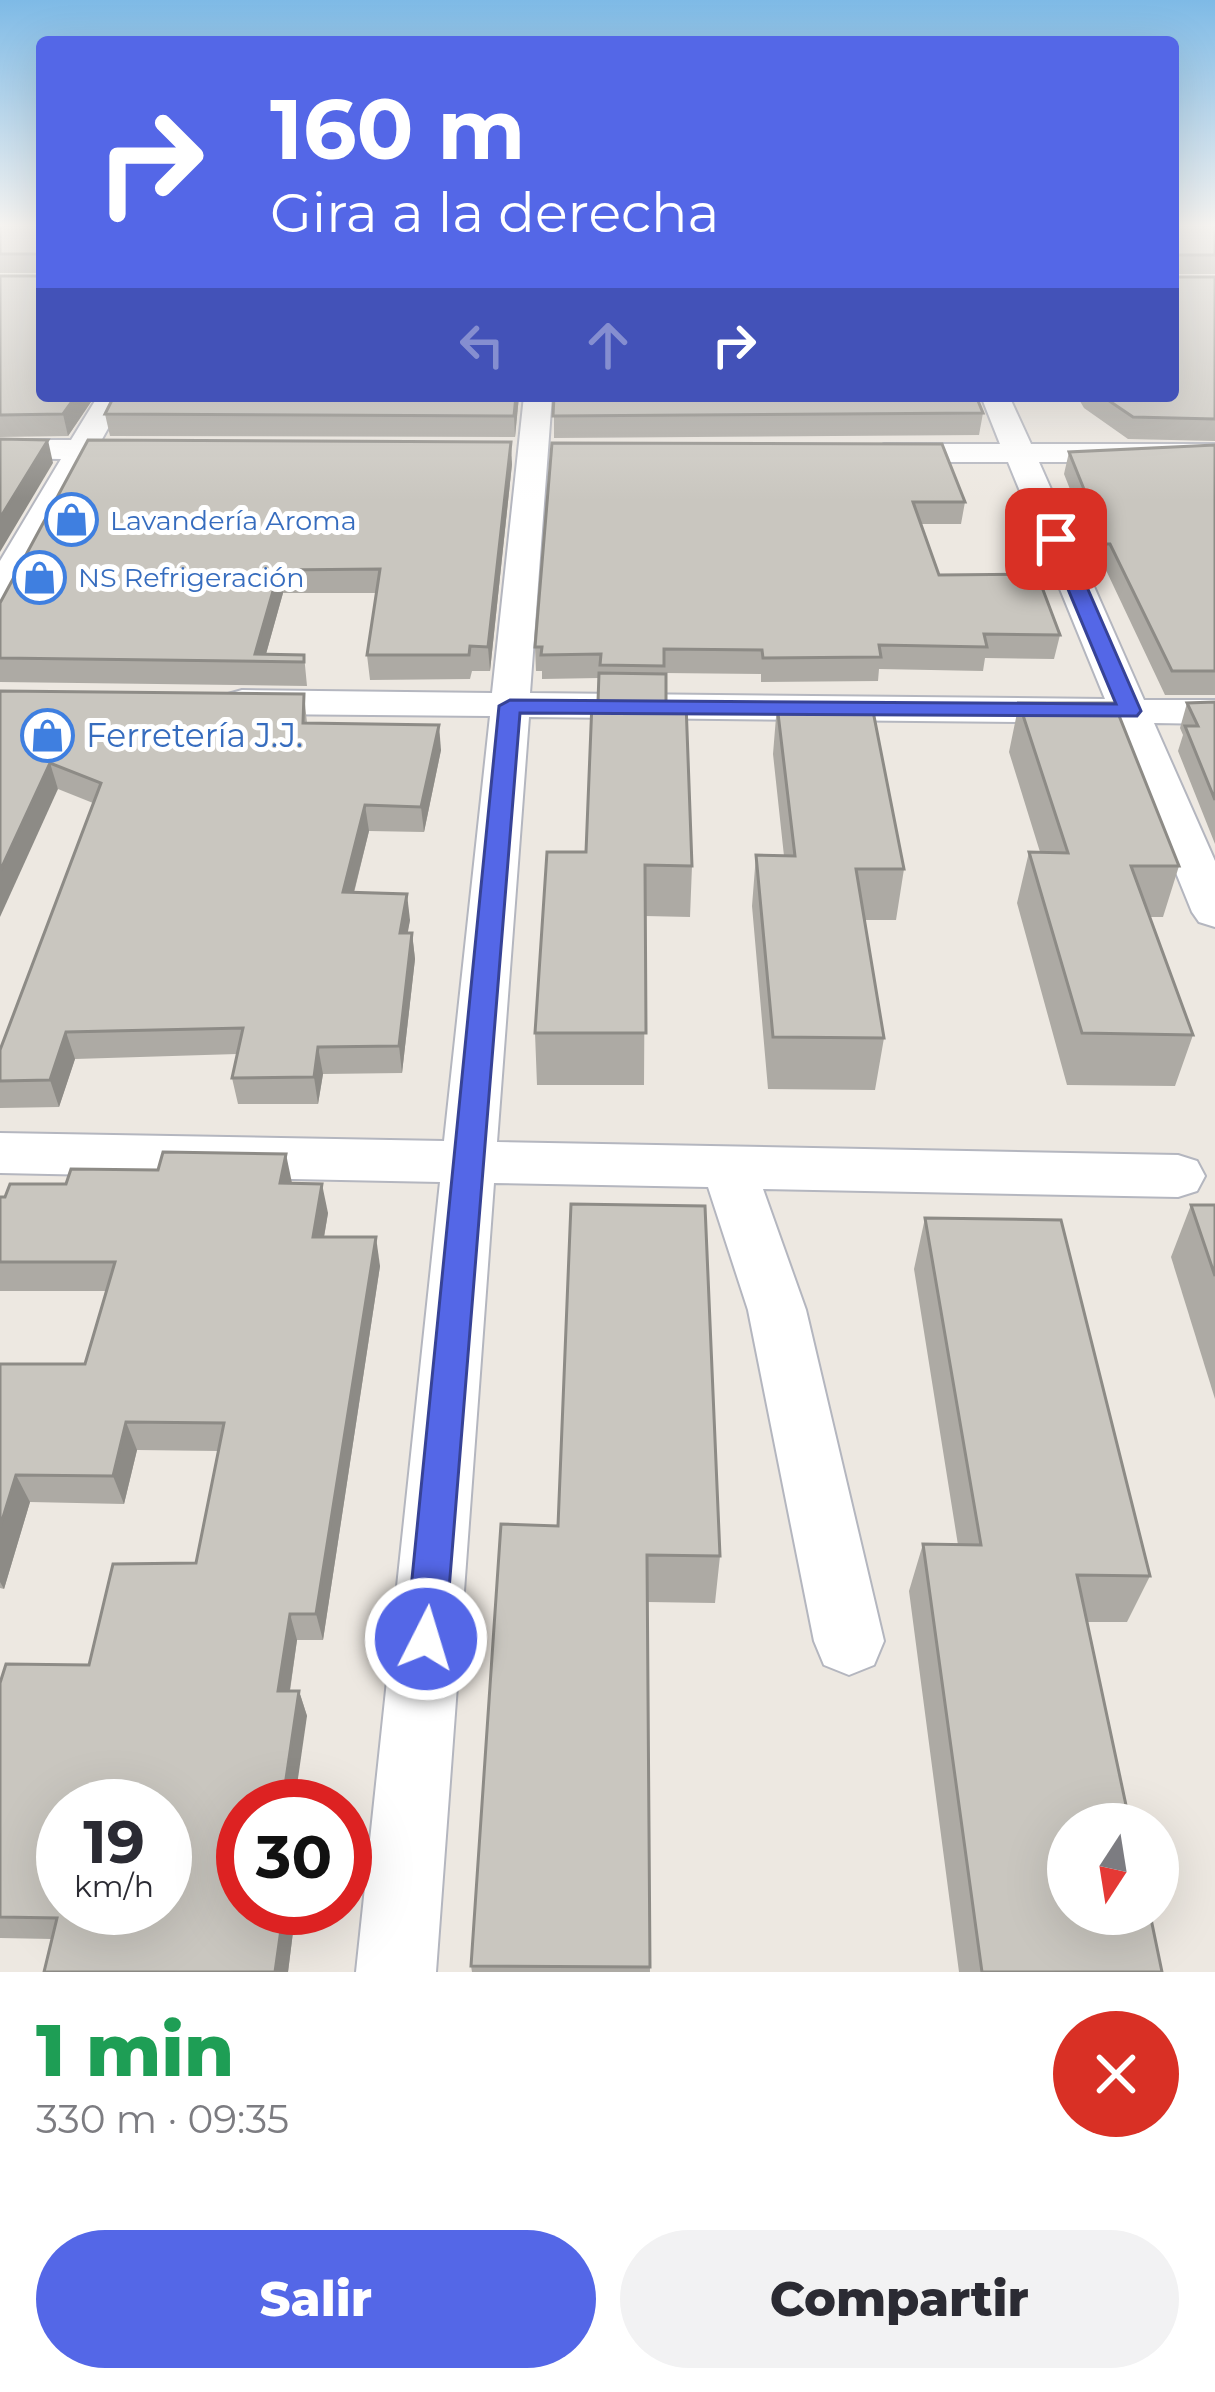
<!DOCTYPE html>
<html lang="es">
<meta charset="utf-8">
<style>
body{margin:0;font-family:Montserrat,sans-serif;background:#f2f2f3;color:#2b2b33;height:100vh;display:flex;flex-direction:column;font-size:45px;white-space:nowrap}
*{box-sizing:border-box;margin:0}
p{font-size:39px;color:#7c7c81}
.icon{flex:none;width:66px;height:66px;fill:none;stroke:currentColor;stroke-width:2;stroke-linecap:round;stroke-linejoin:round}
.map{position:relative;height:1972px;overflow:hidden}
.drawer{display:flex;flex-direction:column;background:#fff;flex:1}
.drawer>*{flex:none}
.banner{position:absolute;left:36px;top:36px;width:1143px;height:366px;border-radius:12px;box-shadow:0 12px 48px #0002;background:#5467e7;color:#fff;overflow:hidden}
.needle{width:78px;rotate:192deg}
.fabs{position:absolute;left:1047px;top:1803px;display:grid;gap:24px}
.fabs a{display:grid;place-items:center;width:132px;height:132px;border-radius:50%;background:#fff;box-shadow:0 12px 48px #0002;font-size:60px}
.speed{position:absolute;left:36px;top:1779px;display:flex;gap:24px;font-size:60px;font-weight:700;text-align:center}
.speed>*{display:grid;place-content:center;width:156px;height:156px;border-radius:50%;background:#fff;box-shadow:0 12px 48px #0002;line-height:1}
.speed small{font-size:30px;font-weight:400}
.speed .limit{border:18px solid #d22;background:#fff;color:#111}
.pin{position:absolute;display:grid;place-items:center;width:102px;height:102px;color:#fff;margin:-51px;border-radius:24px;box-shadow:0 6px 18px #0006}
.me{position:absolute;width:132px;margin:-66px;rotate:5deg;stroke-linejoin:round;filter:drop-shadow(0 0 9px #0008)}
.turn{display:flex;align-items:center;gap:42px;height:252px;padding:0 36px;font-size:54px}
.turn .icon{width:156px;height:156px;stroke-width:2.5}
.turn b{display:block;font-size:84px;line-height:102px}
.lanes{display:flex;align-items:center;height:114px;padding:0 36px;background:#0003;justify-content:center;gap:60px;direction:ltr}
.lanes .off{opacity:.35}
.round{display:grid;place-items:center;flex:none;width:126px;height:126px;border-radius:63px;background:#f2f2f3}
.overview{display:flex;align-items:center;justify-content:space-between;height:204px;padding:0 36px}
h1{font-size:72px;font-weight:800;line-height:90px;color:#1e9e55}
.cta{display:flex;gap:24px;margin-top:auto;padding:24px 36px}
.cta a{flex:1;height:138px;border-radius:72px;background:#5467e7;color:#fff;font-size:48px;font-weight:800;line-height:138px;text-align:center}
.cta a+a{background:#f2f2f3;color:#2b2b33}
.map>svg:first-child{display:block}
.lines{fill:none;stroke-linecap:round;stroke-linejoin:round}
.minor-casing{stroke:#b4b6bf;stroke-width:4}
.minor{fill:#fff;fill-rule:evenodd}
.wall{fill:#adaaa4}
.shaded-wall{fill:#8d8b86}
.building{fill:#c9c6bf;stroke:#8d8b86;stroke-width:3;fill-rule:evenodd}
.route{fill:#5467e7;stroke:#374396;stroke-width:3}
.labels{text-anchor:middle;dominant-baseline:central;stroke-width:10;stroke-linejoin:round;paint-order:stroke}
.far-shop-label{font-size:27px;fill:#366cbe;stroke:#fff;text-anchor:start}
.shop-label{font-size:33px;fill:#366cbe;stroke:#fff;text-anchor:start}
</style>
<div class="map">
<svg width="1215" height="1972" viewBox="0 0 1215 1972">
<rect width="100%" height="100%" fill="#ede8e1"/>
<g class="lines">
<defs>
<g id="minor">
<polygon points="98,396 126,396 101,441 148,441 163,450 148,459 91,459 18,590 12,597 0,601 0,561 61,459 0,458 0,440 71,440"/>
<polygon points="524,396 552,396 530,693 1105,699 1008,462 884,462 869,453 884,444 1000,444 981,396 1009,396 1031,444 1215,444 1215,462 1039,462 1144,700 1215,700 1215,724 1154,723 1215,861 1215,927 1199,922 1192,912 1115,723 529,717 497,1142 1178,1155 1197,1161 1205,1176 1197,1191 1178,1197 763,1189 806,1310 884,1641 874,1665 849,1675 824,1665 814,1641 748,1310 708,1187 494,1183 436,1972 356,1972 440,1182 0,1173 0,1133 444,1141 490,716 242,714 228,710 223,702 228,694 242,690 492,693"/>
</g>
</defs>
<use href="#minor" class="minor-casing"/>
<use href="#minor" class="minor"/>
</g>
<g class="wall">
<polygon points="0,225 42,225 95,396 68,436 0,437 0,276 41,276 41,273 0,273"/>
<polygon points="1173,225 1215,225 1215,274 1174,274 1174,277 1215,277 1215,441 1128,439 1084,408 1077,396 1173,396"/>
<polygon points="519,396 515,437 110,436 105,414"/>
<polygon points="554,396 983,413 979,435 554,438"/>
<polygon points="552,443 965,502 961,524 921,524 939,575 1060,635 1054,659 985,658 983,671 879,669 878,681 761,682 761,674 664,673 666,703 692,866 690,917 645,916 644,1085 537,1085 535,1033 586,852 599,678 542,679 542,671 536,671 535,647"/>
<polygon points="1215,445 1215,695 1165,695 1105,568 1101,568 1064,474 1069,452"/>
<polygon points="512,464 490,671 472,671 470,679 370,680 367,655 377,593 283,593 266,654 304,655 307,686 0,682 0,603"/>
<polygon points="0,691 304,694 307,723 441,750 424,832 369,831 354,893 410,920 407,933 412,933 415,959 402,1073 323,1074 318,1104 238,1104 232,1078 237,1054 75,1059 59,1107 0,1108 0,1050 93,803 58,789"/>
<polygon points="1215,702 1215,844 1178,751 1183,735 1180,728 1187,703"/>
<polygon points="1019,703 1179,866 1163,917 1150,917 1193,1035 1175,1086 1067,1085 1017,903 1029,852 1040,852 1009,752"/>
<polygon points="777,705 904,869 896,920 865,920 884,1038 875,1090 768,1089 752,906 756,855 784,856 773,754"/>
<polygon points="292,1184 328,1213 324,1237 380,1266 323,1640 297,1640 290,1691 299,1691 307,1716 243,1806 296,1908 288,1972 44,1972 52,1939 0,1938 0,1683 89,1665 196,1563 219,1451 137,1450 124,1504 30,1502 4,1589 0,1588 0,1364 85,1364 107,1291 0,1291 0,1197"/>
<polygon points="1191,1205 1215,1205 1215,1399 1171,1257"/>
<polygon points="925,1218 1150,1576 1127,1622 1087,1622 1162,1972 959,1972 909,1591 923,1544 958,1545 914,1269"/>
<polygon points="501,1524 720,1556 715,1603 647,1602 650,1972 472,1972 471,1966"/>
</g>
<g class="shaded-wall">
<polygon points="76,396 95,396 68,436 63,414"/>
<polygon points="516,396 519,396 515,437 514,416"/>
<polygon points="48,440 53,463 0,552 0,518"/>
<polygon points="511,442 512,464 490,671 488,647"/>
<polygon points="279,570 283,593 264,661 255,654"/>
<polygon points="439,725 441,750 424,832 421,807"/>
<polygon points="50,763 58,789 0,917 0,871"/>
<polygon points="365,805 369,831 347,919 343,892"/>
<polygon points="407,894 410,920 403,960 400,933"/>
<polygon points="412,933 415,959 402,1073 399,1046"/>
<polygon points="66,1032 75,1059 59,1107 50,1080"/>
<polygon points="318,1047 323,1074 318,1104 314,1077"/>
<polygon points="286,1154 292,1183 280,1183"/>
<polygon points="322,1184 328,1213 319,1266 313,1237"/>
<polygon points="376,1237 380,1266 323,1640 316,1614"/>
<polygon points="126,1422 137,1450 124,1504 113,1476"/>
<polygon points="16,1475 30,1502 4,1589 0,1582 0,1527"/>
<polygon points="290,1614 297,1640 286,1716 278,1691"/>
<polygon points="299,1691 307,1716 294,1806 282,1806"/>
<polygon points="284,1908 296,1908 288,1972 275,1972"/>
</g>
<g class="building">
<polygon points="0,225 42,225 42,396 76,396 63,414 0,415 0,276 41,276 41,254 0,254"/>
<polygon points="1173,225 1215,225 1215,255 1174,255 1174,277 1215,277 1215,419 1133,417 1102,396 1173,396"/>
<polygon points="114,396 516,396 514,416 105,414"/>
<polygon points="554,396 976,396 983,413 553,416"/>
<polygon points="0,439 48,440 0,518"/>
<polygon points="88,440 511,442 488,647 470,646 469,655 367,655 380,569 279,570 255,654 304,655 304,662 0,658 0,603"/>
<polygon points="552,443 942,444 965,502 913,502 939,575 1037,574 1060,635 984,634 987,647 879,645 881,657 763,658 762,650 664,649 664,666 600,665 601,654 541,655 542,647 535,647"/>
<polygon points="1215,445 1215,671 1172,671 1110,544 1106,544 1069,452"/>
<polygon points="599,673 666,674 666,703 686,703 692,866 645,865 646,1033 535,1033 547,852 586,852 592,702 598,702"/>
<polygon points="0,691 304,694 303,723 439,725 421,807 365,805 343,892 407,894 400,933 412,933 399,1046 318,1047 314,1077 232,1078 243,1028 66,1032 50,1080 0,1081 0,1050 101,783 50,763 0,871"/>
<polygon points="1215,702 1215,800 1185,726 1198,726 1187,703"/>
<polygon points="1019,703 1114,703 1179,866 1131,866 1193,1035 1082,1033 1029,852 1068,853"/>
<polygon points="777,705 872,706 904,869 856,869 884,1038 773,1037 756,855 795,856"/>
<path d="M163,1152L286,1154L280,1183L322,1184L313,1237H376L316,1614H290L278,1691H299L282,1806H243V1908H284L275,1972H44L57,1918L0,1917V1683L6,1664L89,1665L113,1564L196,1563L224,1423L126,1422L113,1476L16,1475L0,1527V1364H85L115,1262H0V1197H5L10,1184H66L71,1169L158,1170ZM63,1806H165V1908H63Z"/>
<polygon points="571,1204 705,1206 720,1556 647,1555 650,1967 471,1966 501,1524 558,1526"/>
<polygon points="1191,1205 1215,1205 1215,1276"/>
<polygon points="925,1218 1061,1220 1150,1576 1077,1575 1130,1824 1068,1824 1068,1914 1150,1914 1162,1972 982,1972 923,1544 981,1545"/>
</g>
<linearGradient id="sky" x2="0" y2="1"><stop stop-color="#7ebae6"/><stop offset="0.45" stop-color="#f7f5f2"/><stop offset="1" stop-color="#f7f5f2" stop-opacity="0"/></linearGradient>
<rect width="1215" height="501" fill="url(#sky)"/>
<polygon class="route" points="1056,533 1066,539 1141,711 1137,716 520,713 445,1639 440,1652 426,1658 412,1652 406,1639 499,706 510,700 1116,704 1047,539"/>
<defs>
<symbol id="shop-ring" viewBox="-11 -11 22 22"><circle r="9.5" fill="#fff" stroke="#3f7fe0" stroke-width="1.5"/><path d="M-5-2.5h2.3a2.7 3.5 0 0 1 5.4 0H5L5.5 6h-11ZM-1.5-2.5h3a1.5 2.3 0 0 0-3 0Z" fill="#3f7fe0"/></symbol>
</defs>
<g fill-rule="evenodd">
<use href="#shop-ring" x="42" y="490" width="59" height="59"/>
<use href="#shop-ring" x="10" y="548" width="59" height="59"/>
<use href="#shop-ring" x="18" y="706" width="59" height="59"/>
</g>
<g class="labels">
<g class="far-shop-label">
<text x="110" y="520">Lavandería Aroma</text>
<text x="78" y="577">NS Refrigeración</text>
</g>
<g class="shop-label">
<text x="86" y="735">Ferretería J.J.</text>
</g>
</g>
</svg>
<div class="fabs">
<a><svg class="needle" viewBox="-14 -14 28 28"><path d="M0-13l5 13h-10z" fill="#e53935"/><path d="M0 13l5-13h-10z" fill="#7c7c81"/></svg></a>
</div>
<div class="speed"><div>19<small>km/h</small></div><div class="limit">30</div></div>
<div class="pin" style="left:1056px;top:539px;background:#d93025"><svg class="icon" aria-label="arrive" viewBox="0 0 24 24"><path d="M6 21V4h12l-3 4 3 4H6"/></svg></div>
<svg class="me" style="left:426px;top:1639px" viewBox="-20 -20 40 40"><circle r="17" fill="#5467e7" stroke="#fff" stroke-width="3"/><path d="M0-11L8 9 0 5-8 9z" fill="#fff"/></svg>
<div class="banner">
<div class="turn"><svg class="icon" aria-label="right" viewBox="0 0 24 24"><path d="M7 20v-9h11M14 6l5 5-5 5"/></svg><div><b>160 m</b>Gira a la derecha</div></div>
<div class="lanes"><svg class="icon off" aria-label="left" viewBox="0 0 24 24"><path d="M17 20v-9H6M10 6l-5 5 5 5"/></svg><svg class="icon off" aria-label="ahead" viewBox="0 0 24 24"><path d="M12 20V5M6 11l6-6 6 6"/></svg><svg class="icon" aria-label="right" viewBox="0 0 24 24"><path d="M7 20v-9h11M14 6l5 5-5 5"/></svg></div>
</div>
</div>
<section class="drawer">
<div class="overview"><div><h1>1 min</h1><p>330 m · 09:35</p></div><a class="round" style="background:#d93025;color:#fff"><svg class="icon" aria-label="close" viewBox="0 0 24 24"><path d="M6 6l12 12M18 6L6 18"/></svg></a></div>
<div class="cta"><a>Salir</a><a>Compartir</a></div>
</section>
